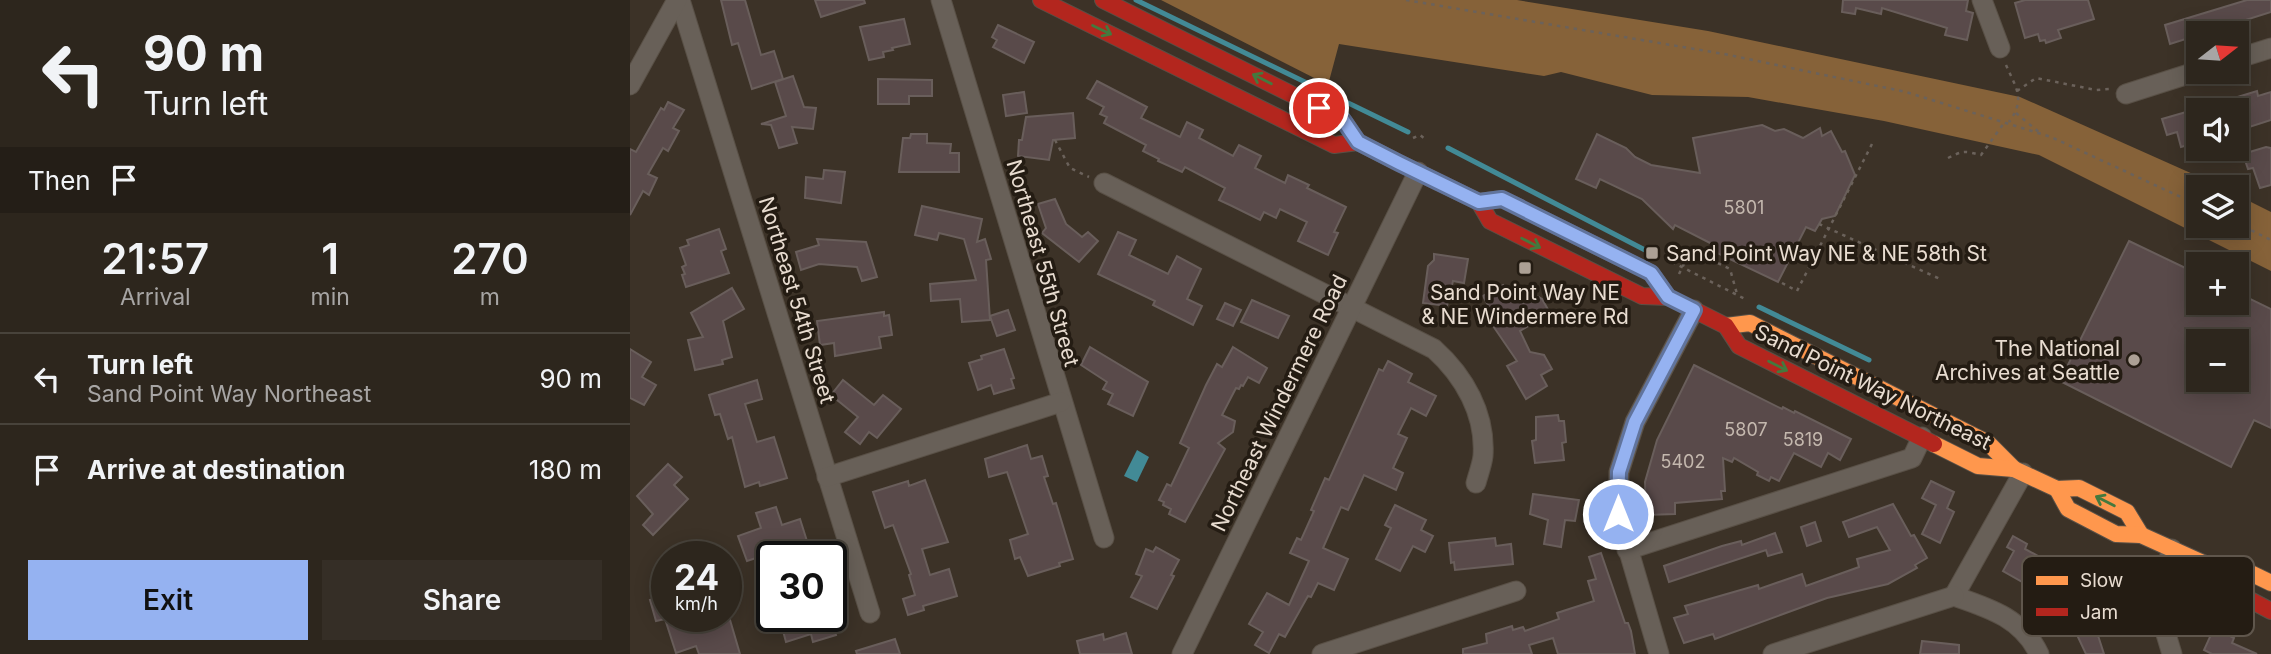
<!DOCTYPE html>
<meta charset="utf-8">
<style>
body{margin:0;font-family:Inter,sans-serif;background:#352e26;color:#f1f3f6;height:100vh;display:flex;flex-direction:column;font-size:26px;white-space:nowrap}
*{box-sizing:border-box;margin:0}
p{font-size:23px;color:#a7a5a4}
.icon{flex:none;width:38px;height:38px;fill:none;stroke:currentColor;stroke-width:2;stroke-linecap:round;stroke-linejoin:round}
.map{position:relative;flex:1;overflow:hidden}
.sheet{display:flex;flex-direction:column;background:#2d261d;width:630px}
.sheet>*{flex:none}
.banner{background:#2d261d;color:#f1f3f6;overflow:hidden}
.needle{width:46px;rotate:73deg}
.fabs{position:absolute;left:1556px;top:21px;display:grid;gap:14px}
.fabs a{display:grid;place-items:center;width:63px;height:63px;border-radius:0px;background:#2d261d;box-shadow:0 4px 18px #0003,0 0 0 2px #48433b;font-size:35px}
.speed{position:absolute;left:21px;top:541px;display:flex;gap:14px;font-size:35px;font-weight:700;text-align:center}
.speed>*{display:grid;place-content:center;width:91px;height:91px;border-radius:50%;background:#2d261d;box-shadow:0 4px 18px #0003,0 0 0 2px #48433b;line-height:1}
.speed small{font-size:18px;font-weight:400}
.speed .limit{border:4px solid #111;border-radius:10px;background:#fff;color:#111}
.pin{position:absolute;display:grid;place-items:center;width:60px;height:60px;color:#fff;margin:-30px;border:4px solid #fff;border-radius:50%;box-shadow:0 2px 7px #0007}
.me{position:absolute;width:77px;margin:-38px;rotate:0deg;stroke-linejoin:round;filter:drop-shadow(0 0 5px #0008)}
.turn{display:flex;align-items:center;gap:24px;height:147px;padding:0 28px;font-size:32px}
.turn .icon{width:91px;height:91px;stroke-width:2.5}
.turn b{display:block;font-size:49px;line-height:60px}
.then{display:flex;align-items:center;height:66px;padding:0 28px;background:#0003;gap:14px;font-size:26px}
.eta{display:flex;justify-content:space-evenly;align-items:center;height:119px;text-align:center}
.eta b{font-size:42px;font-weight:600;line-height:49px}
.button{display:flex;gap:14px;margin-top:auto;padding:14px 28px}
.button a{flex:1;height:80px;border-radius:0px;background:#95b2f1;color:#111;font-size:28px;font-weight:600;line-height:80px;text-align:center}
.button a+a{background:#352e26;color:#f1f3f6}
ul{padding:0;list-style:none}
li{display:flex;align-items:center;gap:21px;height:91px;padding:0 28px;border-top:2px solid #48433b}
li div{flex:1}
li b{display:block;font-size:26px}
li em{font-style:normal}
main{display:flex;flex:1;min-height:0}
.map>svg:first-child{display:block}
.forest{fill:#866239}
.water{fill:#428a96}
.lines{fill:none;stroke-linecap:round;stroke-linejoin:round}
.stream{stroke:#428a96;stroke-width:5}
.building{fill:#594a4a;stroke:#695e5b;stroke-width:2;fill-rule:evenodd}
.street-casing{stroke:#595046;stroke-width:21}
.slow-casing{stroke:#595046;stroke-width:18}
.jam-casing{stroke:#595046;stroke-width:18}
.path{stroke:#6b625b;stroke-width:2.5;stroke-dasharray:3.5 5;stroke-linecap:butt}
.street{stroke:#686058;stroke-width:19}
.slow{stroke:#ff974d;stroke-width:16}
.jam{stroke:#b3261e;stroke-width:16}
.oneway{stroke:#44793e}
.route-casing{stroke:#61749d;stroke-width:18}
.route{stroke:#95b2f1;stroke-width:12}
.poi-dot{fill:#aca095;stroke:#241c13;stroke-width:2.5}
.labels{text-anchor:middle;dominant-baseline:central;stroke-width:7;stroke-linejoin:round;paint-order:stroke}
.number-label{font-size:18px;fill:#c4b8ae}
.poi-label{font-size:21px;fill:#e8dcd0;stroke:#241c13;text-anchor:start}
.street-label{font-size:21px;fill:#e8dcd0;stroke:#241c13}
.key{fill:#241c13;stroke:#5f564c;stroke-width:2}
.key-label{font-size:19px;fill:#e8dcd0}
</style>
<main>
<section class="sheet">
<div class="banner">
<div class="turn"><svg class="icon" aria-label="left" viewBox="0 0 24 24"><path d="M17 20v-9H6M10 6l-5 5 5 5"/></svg><div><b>90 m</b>Turn left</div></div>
<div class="then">Then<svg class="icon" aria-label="arrive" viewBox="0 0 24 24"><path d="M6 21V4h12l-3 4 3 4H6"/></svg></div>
</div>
<div class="eta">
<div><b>21:57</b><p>Arrival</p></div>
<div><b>1</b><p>min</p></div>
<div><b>270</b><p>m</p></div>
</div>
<ul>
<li><svg class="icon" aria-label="left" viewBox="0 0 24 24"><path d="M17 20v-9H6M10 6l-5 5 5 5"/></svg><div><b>Turn left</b><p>Sand Point Way Northeast</p></div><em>90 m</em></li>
<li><svg class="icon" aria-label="arrive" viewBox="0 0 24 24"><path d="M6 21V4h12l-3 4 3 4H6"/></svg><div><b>Arrive at destination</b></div><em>180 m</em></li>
</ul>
<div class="button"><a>Exit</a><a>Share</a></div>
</section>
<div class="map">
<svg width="1641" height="654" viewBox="0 0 1641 654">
<rect width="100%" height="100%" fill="#3c3227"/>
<polygon class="forest" points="531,0 887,0 1078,31 1390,97 1592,187 1568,187 1568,226 1606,226 1607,195 1641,212 1641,271 1409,155 1254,121 1118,97 1022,95 931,72 914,76 709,44 698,85"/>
<polygon class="water" points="507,450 519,457 507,482 494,476"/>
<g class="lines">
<g class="stream">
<polyline points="506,0 778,132"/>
<polyline points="818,148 1015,250"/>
<polyline points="1129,307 1239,360"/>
</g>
</g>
<g class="building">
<polygon points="91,0 115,0 131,55 144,51 153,79 122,89 108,43 102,45"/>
<polygon points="185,0 234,0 235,3 191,17"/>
<polygon points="1213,0 1338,0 1336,11 1343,13 1337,40 1315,35 1317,28 1252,8 1251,14 1226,8 1225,14 1212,12"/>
<polygon points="1395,0 1458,0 1464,19 1428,30 1431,38 1416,43 1415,40 1410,41 1408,34 1395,38 1385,3"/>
<polygon points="1617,0 1641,0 1641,12 1540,44 1535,25"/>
<polygon points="274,19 280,44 262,48 263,50 253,52 254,57 239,60 230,27"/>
<polygon points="368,25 404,42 394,63 363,47 367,40 362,37"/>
<polygon points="163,76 174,107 186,108 183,129 162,127 167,143 149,148 141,125 131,124 156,116 145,82"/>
<polygon points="248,79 302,80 302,96 279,96 279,104 248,104"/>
<polygon points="467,81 517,107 511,118 550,137 557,122 573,130 569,138 603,156 609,145 631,156 625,168 655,183 658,175 679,185 677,188 716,207 704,232 708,233 698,255 668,241 677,222 650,209 646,218 634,212 630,220 602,206 589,200 595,188 555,167 552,172 528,161 529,159 513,151 516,145 474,123 477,117 470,114 474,107 457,98"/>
<polygon points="1627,91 1628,96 1641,92 1641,120 1610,130 1606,110 1604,110 1601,99"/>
<polygon points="394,92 397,113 376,116 373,95"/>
<polygon points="38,102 54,110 43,128 49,131 38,151 33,148 18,174 27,178 19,195 13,191 0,215 0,149 6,152 31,108 34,110"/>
<polygon points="1563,110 1564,114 1568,112 1568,142 1551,147 1547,132 1537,135 1532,119"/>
<polygon points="443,113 445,138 423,140 419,160 388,156 389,140 392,140 396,117"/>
<polygon points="1132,125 1145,131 1154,129 1173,138 1190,128 1192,136 1201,131 1212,152 1215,151 1225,175 1205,216 1192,219 1185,231 1176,227 1148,282 1083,251 1086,246 1045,225 1043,229 1012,199 970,179 966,188 946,179 967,134 996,148 1005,157 1021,165 1070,173 1063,138"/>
<polygon points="281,134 297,134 297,143 321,144 320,153 329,153 329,172 269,172 273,138 280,138"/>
<polygon points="1636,147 1641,148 1641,185 1630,188 1623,168 1618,169 1613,154"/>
<polygon points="194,170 215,172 211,203 175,198 176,177 193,179"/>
<polygon points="425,199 436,224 452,237 458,232 468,241 449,262 412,233 416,228 408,204"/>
<polygon points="292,206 352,219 347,242 355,239 361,259 356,260 360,320 332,322 330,299 301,301 300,284 346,280 334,239 309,233 307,240 285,235"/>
<polygon points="89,229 96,249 91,251 99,273 56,287 52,275 55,274 52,267 56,265 50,248 59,245 57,240"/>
<polygon points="488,232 506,240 499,255 538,274 547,256 571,269 557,299 572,306 563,325 523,305 525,301 468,274"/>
<polygon points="187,239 236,242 247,277 232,281 227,267 189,264 171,270 166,252 189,245"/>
<path d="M1499,241L1568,274V303H1606V292L1641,309V428L1624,420L1601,467L1430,381ZM1568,341H1606V380H1568Z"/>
<polygon points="804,254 838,259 834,283 823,281 817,306 793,303 798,266 804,260"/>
<polygon points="873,285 883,302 890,298 893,303 907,296 912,299 920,313 890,331 900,352 914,355 922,369 911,375 917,386 896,399 877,366 887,361 861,323 863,322 855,309 859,307 853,296"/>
<polygon points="102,288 114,309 93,321 102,357 92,360 93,364 65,370 58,340 73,337 61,313"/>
<polygon points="622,300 659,316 648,338 611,322"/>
<polygon points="595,303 611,310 603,326 587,319"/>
<polygon points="378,310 385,330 367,336 360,316"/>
<polygon points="254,312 254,316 259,315 262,335 249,337 251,348 205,356 204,343 190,345 187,321"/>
<polygon points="460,347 518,382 503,416 478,404 483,394 473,389 477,382 451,365"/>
<polygon points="603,347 637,368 629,383 618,377 613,386 611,385 609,389 606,388 592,415 605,421 603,432 588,443 595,449 555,522 539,514 541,509 533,505 534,502 529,500 537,484 541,486 559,448 550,443 576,385 587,364 592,367"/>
<polygon points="0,349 21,362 12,377 26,385 14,405 0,398"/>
<polygon points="374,349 384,378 381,379 384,388 364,394 361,385 348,390 339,363 352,359 351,356"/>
<polygon points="758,361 782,374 778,382 806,396 796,416 781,408 768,434 777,438 763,468 773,473 766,490 734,475 718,510 711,507 693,548 718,559 704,590 688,583 681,597 678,596 655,637 649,634 639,653 625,645 633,632 619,624 637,593 659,605 679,561 660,553 667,538 671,540 684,511 681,510 695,478 699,480 749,369 753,371"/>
<polygon points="1064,365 1152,409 1153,407 1164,413 1165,411 1221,439 1210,460 1198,453 1191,467 1164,453 1149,481 1141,477 1139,481 1127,475 1128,472 1104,458 1102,462 1093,458 1095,491 1091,491 1092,499 1045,503 1045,514 1016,515 1015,482 1027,440"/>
<polygon points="127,380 132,399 115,404 127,442 144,437 157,478 130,486 129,482 115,487 102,437 98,439 90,414 85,415 79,395"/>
<polygon points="213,380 244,405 253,395 271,409 247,438 239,432 230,444 215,432 228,417 201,395"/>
<polygon points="928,415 929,421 934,421 936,442 932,443 934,460 905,463 902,441 906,440 906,417"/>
<polygon points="397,445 401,459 412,456 418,476 414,477 423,504 426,503 443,559 429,563 430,566 398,576 390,557 385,559 380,540 398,534 377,472 359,477 355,459"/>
<polygon points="38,464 52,477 44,485 58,499 23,535 13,525 23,514 7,496"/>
<polygon points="295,480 318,542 292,549 300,575 319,569 327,596 293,606 294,610 278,615 273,599 285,595 279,575 281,574 263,525 255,528 243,492 278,481 279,486"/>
<polygon points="1301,481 1324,492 1317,508 1324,512 1310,543 1292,534 1306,505 1292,498"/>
<polygon points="903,494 949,500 945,521 935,520 931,547 914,544 918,520 900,514"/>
<polygon points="1263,504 1281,536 1284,535 1297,558 1285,565 1287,568 1258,584 1197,598 1085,639 1083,634 1054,643 1044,618 1058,614 1055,606 1128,585 1129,589 1172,574 1176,586 1229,567 1227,559 1260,550 1247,527 1219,537 1213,522"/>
<polygon points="765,505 796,520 791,530 803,536 795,552 783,546 770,571 746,559 761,528 755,525"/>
<polygon points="146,507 152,525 170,519 177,541 117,561 108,536 131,528 126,513"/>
<polygon points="1185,522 1191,541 1177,546 1171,527"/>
<polygon points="1145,533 1152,552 1138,556 1136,550 1039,582 1034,566 1092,546 1111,541 1112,545"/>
<polygon points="1383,536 1397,544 1395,549 1410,557 1408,560 1447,595 1455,589 1469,609 1461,614 1474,654 1456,654 1448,637 1425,605 1398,580 1396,584 1373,571 1384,551 1377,547"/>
<polygon points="865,538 866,546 881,544 883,564 825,570 824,562 821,563 819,543"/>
<polygon points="526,547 549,560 541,575 544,576 527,609 501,597 512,576 506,574 516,549 523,552"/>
<polygon points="971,553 995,623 998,623 1001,631 1005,654 928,654 923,638 899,645 902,654 833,654 833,649 857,643 856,634 882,626 883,630 893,627 895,631 929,619 927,613 964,601 958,581 966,579 959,557"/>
<polygon points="37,595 37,616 96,616 98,613 110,654 69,654 66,646 46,653 35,619 26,621 20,600"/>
<polygon points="149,616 200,616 206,635 183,642 181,634 156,642"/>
<polygon points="1584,628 1604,638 1602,643 1627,654 1582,654 1574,650"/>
<polygon points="496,633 502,654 450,654 447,641 473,634 474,640"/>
<polygon points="265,639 270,654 227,654 226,651"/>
<polygon points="1292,641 1329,645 1329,654 1290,654"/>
</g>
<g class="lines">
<defs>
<g id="street">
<polyline points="50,0 240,613"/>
<polyline points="311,0 474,538"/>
<polyline points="1352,0 1370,48"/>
<polyline points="1606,59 1641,48"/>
<polyline points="0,85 47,0"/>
<polyline points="1496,94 1568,71"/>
<path d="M474,183L804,349C834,376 856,414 853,456C852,465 848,475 846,483"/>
<path d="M1393,473L1324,596C1359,608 1392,618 1409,654"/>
<polyline points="197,477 431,402"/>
<polyline points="997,550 1282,458 1292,437"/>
<polyline points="552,654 788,172"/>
<polyline points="692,654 886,591"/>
<polyline points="1029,654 988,514 989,472 1005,422 1064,310"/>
<polyline points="1143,654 1324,596"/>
<polyline points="1542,654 1526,601 1542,549"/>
</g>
<g id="slow">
<polyline points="1096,326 1120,323 1358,443 1384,469"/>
<polyline points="1304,444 1348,466 1384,469 1427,489 1449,488 1497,512 1511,535"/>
<polyline points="1427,489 1438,509 1486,534 1511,535 1584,568 1610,568 1641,583"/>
</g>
<g id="jam">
<polyline points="411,0 704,145 728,142"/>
<polyline points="473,0 713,120 728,142 769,163 849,202 872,199 1021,273 1038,297"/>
<polyline points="849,202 860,221 1012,296 1038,297 1096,326 1109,346 1304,444"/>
<polyline points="1584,568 1601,590 1641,611"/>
</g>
</defs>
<use href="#street" class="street-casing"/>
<use href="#slow" class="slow-casing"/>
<use href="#jam" class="jam-casing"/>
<g class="path">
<polyline points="776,0 1094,54 1276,92 1421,137 1568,205"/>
<path d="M1376,65C1386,88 1396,99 1379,122"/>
<polyline points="1387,91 1406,78 1466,90 1480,89"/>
<polyline points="1386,113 1410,133"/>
<polyline points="783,138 790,135 795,139"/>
<polyline points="425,140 440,168 459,177"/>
<path d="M1318,158C1334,150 1334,151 1351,155L1374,123"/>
<polyline points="1606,223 1641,240"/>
<polyline points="1189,224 1310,279"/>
<polyline points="1042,262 1117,300"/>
<polyline points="1049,274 1056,260 1069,254 1100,269 1107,294"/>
<polyline points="1152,283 1167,291 1243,142"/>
</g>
<use href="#street" class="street"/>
<use href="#slow" class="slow"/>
<use href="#jam" class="jam"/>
</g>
<defs><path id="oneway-shaft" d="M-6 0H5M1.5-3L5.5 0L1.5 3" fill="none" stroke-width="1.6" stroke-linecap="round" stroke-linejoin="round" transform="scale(1.75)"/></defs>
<g class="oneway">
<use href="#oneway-shaft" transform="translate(472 30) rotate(26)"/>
<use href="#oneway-shaft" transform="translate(632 79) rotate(-153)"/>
<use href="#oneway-shaft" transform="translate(901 243) rotate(27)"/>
<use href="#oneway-shaft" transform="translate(1148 366) rotate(27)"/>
<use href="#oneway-shaft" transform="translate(1475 501) rotate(-153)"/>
</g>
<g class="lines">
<defs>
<polyline id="route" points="689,108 713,120 728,142 769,163 849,202 872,199 1021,273 1038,297 1064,310 1005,422 989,472 988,514"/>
</defs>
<use href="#route" class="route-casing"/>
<use href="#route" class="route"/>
</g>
<g class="poi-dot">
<rect x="1015" y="246" width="14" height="14" rx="3.5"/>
<rect x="888" y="261" width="14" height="14" rx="3.5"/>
<circle cx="1504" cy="360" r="7"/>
</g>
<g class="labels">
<g class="number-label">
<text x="1114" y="207">5801</text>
<text x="1116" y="429">5807</text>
<text x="1173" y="439">5819</text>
<text x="1053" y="461">5402</text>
</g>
<g class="poi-label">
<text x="1036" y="253">Sand Point Way NE &amp; NE 58th St</text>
<text x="895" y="292" text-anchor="middle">Sand Point Way NE<tspan x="895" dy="24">&amp; NE Windermere Rd</tspan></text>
<text x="1490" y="348" text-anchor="end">The National<tspan x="1490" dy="24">Archives at Seattle</tspan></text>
</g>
<g class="street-label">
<text transform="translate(413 263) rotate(74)">Northeast 55th Street</text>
<text transform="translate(167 300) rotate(73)">Northeast 54th Street</text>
<text transform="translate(1243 387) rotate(26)">Sand Point Way Northeast</text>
<text transform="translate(649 403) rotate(-64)">Northeast Windermere Road</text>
</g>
</g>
<rect x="1392" y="556" width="232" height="80" rx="10" class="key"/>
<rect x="1406" y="576" width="32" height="9" fill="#ff974d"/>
<rect x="1406" y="608" width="32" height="8" fill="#b3261e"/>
<g class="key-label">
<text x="1450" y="587">Slow</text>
<text x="1450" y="619">Jam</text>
</g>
</svg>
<div class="fabs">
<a><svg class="needle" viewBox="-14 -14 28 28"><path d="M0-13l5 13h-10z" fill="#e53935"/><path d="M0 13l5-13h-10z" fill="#a7a5a4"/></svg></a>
<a><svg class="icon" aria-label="sound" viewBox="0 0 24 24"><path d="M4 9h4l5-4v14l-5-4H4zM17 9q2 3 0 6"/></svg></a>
<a><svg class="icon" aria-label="layers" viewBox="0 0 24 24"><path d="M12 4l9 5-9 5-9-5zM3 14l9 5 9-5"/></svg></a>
<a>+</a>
<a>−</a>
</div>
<div class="speed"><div>24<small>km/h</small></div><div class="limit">30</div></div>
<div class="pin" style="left:689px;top:108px;background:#d93025"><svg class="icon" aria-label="arrive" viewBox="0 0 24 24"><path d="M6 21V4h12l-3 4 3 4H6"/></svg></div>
<svg class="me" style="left:988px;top:514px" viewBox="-20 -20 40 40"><circle r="17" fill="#95b2f1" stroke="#fff" stroke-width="3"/><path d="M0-11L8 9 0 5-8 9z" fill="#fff"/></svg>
</div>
</main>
